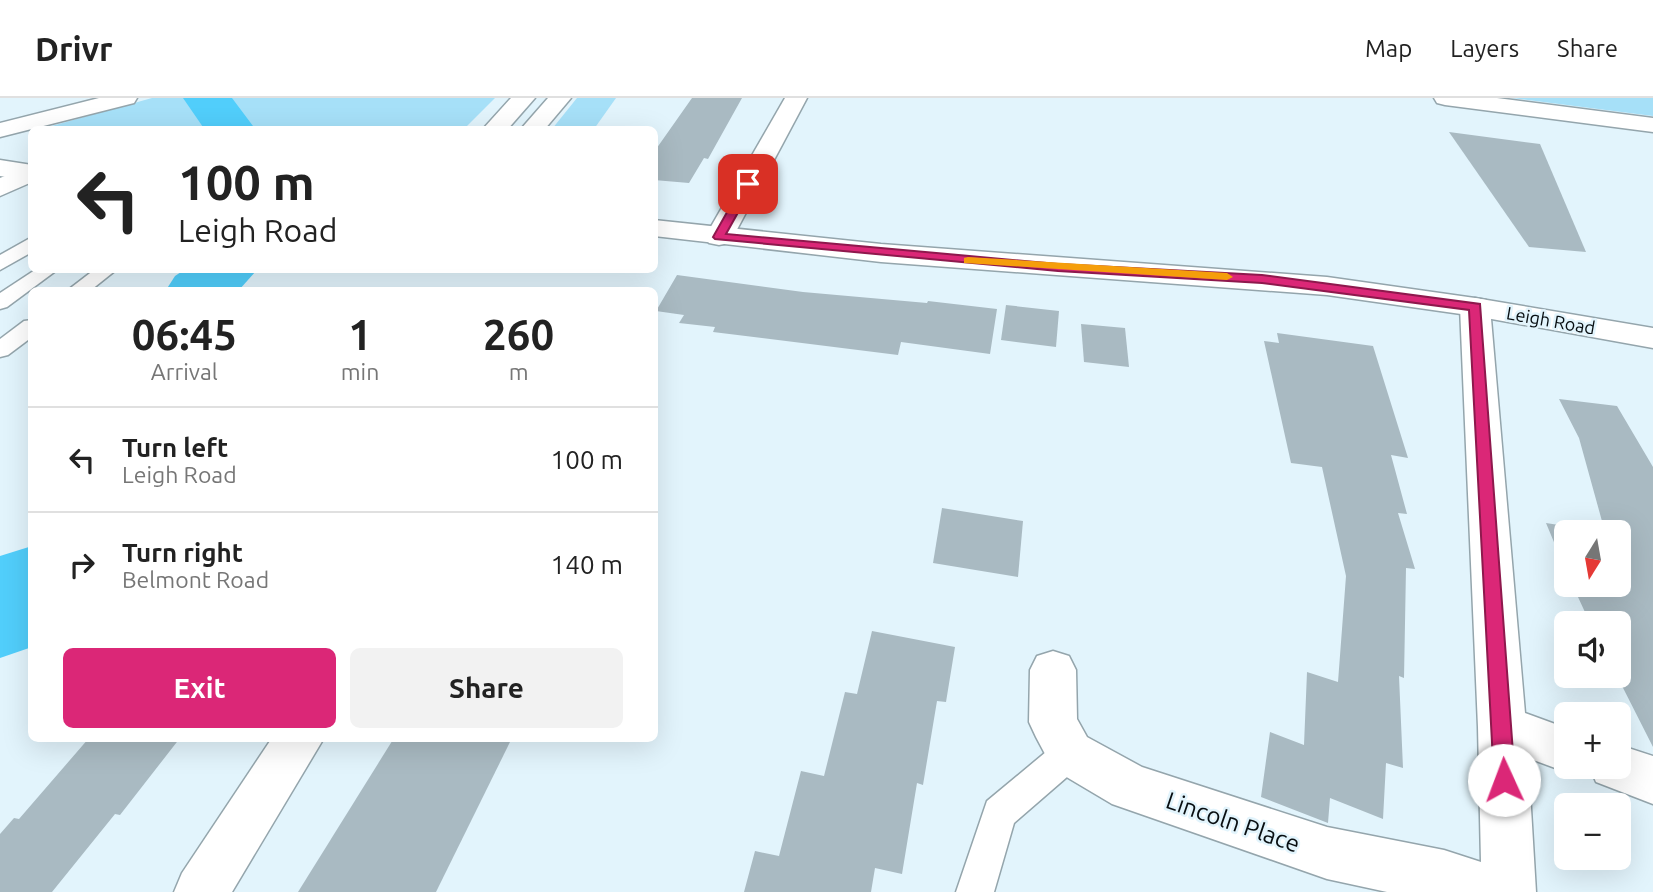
<!DOCTYPE html>
<meta charset="utf-8">
<style>
body{margin:0;font-family:Ubuntu,sans-serif;background:#f2f2f2;color:#222;height:100vh;display:flex;flex-direction:column;font-size:26px;white-space:nowrap}
*{box-sizing:border-box;margin:0}
p{font-size:23px;color:#767676}
.icon{flex:none;width:38px;height:38px;fill:none;stroke:currentColor;stroke-width:2;stroke-linecap:round;stroke-linejoin:round}
.map{position:relative;flex:1;overflow:hidden}
.sheet{position:absolute;left:28px;top:189px;width:630px;height:455px;display:flex;flex-direction:column;background:#fff;border-radius:10px;box-shadow:0 7px 28px #0002}
.sheet>*{flex:none}
.hud{position:absolute;left:28px;top:28px;width:630px;height:147px;border-radius:10px;box-shadow:0 7px 28px #0002;background:#fff;color:#222;overflow:hidden}
.needle{width:46px;rotate:191deg}
.tools{position:absolute;left:1554px;top:422px;display:grid;gap:14px}
.tools a{display:grid;place-items:center;width:77px;height:77px;border-radius:10px;background:#fff;box-shadow:0 7px 28px #0002;font-size:35px}
.pin{position:absolute;display:grid;place-items:center;width:60px;height:60px;color:#fff;margin:-30px;border-radius:14px;box-shadow:0 4px 10px #0006}
.me{position:absolute;width:77px;margin:-38px;rotate:358deg;stroke-linejoin:round;filter:drop-shadow(0 0 5px #0008)}
.turn{display:flex;align-items:center;gap:24px;height:147px;padding:0 35px;font-size:32px}
.turn .icon{width:91px;height:91px;stroke-width:2.5}
.turn b{display:block;font-size:49px;line-height:60px}
.eta{display:flex;justify-content:space-evenly;align-items:center;height:119px;text-align:center}
.eta b{font-size:42px;font-weight:700;line-height:49px}
.primary-button{display:flex;gap:14px;margin-top:auto;padding:14px 35px}
.primary-button a{flex:1;height:80px;border-radius:10px;background:#db2777;color:#fff;font-size:28px;font-weight:700;line-height:80px;text-align:center}
.primary-button a+a{background:#f2f2f2;color:#222}
ul{padding:0;list-style:none}
li{display:flex;align-items:center;gap:21px;height:105px;padding:0 35px;border-top:2px solid #e0e0e0}
li div{flex:1}
li b{display:block;font-size:26px}
li em{font-style:normal}
header{display:flex;align-items:center;gap:42px;box-sizing:border-box;height:98px;padding:0 35px;background:#fff;border-bottom:2px solid #e0e0e0}
header strong{font-size:33px}
nav{display:flex;gap:38px;margin-inline-start:auto;font-size:24px}
.map>svg:first-child{display:block}
.green{fill:#a6e0f8}
.lines{fill:none;stroke-linecap:round;stroke-linejoin:round}
.river{fill:#51cefb;fill-rule:evenodd}
.building{fill:#a9bac2}
.service-casing{stroke:#94a5ac;stroke-width:3}
.minor-casing{stroke:#94a5ac;stroke-width:3}
.tertiary-casing{stroke:#94a5ac;stroke-width:3}
.primary-casing{stroke:#94a5ac;stroke-width:3}
.motorway-casing{stroke:#94a5ac;stroke-width:3}
.service{fill:#fff;fill-rule:evenodd}
.minor{fill:#fff;fill-rule:evenodd}
.tertiary{fill:#fff;fill-rule:evenodd}
.primary{fill:#fff;fill-rule:evenodd}
.motorway{fill:#fff;fill-rule:evenodd}
.route{fill:#db2777;stroke:#8e194d;stroke-width:2}
.slow{fill:#f59e0b}
.labels{text-anchor:middle;dominant-baseline:central;stroke-width:5;stroke-linejoin:round;paint-order:stroke}
.far-street-label{font-size:18px;fill:#080e11;stroke:#e2f4fc}
.near-street-label{font-size:24px;fill:#080e11;stroke:#e2f4fc}
</style>
<header>
<strong>Drivr</strong>
<nav><a>Map</a><a>Layers</a><a>Share</a></nav>
</header>
<div class="map">
<svg width="1653" height="794" viewBox="0 0 1653 794">
<rect width="100%" height="100%" fill="#e2f4fc"/>
<g class="green">
<polygon points="152,0 495,0 464,31 41,31"/>
<polygon points="577,0 616,0 594,31 552,31"/>
<polygon points="1512,0 1653,0 1653,18"/>
</g>
<g class="lines">
<g class="river">
<polygon points="183,0 232,0 256,32 205,32"/>
<polygon points="184,172 257,172 239,192 166,192 175,178"/>
<polygon points="32,448 32,549 0,560 0,458"/>
</g>
</g>
<g class="building">
<polygon points="692,0 742,0 708,61 704,60 689,85 654,82 654,54"/>
<polygon points="1449,34 1540,46 1586,154 1529,149"/>
<polygon points="677,177 803,194 927,205 928,203 997,211 990,256 901,244 898,257 713,234 715,229 679,225 684,217 656,213"/>
<polygon points="1006,207 1059,213 1056,249 1001,242"/>
<polygon points="1081,226 1125,230 1129,269 1084,264"/>
<polygon points="1277,235 1373,248 1408,360 1391,357 1407,416 1398,415 1415,471 1406,470 1404,580 1399,578 1403,670 1386,665 1383,721 1330,700 1328,725 1261,699 1270,634 1304,647 1307,574 1338,584 1346,478 1322,369 1291,365 1264,243 1279,245"/>
<polygon points="1559,301 1617,308 1653,369 1653,649 1617,578 1619,525 1590,525 1572,486 1619,486 1619,434 1605,434 1579,340"/>
<polygon points="942,410 1023,423 1018,479 933,465"/>
<polygon points="1546,425 1603,434 1566,434 1566,473"/>
<polygon points="872,533 955,549 946,604 937,603 923,687 917,685 902,776 875,770 871,794 744,794 755,753 779,758 801,673 824,678 845,594 857,596"/>
<polygon points="89,640 180,640 120,717 115,716 52,794 0,794 0,736 14,720 19,721"/>
<polygon points="394,640 512,640 436,794 298,794"/>
</g>
<g class="lines">
<defs>
<g id="service">
<polygon points="32,139 32,154 0,172 0,157"/>
<polygon points="35,172 57,172 7,209 0,211 0,195"/>
<polygon points="94,172 116,172 91,192 68,192"/>
<polygon points="32,222 32,239 8,257 0,259 0,241 24,223"/>
<polygon points="1070,640 1082,644 1087,655 1082,666 1014,725 994,794 956,794 987,703 1058,644"/>
</g>
<g id="minor">
<polygon points="785,0 807,0 733,139 729,145 719,147 709,145 705,139"/>
<polygon points="1434,0 1497,0 1653,20 1653,34 1445,7 1437,5"/>
<polygon points="1475,200 1486,202 1490,209 1525,615 1566,630 1566,668 1582,668 1566,674 1528,660 1536,794 1387,794 1327,781 1112,706 1053,671 1036,639 1029,624 1030,572 1037,558 1053,553 1069,558 1076,572 1077,621 1087,639 1142,669 1327,729 1444,752 1481,764 1478,629 1460,209 1464,202"/>
<polygon points="272,640 324,640 232,794 174,794 182,775"/>
<polygon points="1619,647 1653,658 1653,706 1596,684 1589,668 1619,668"/>
</g>
<polygon id="tertiary" points="32,67 32,84 0,98 0,80"/>
<g id="primary">
<polygon points="0,62 32,67 32,83 0,78"/>
<polygon points="654,122 881,146 1327,179 1475,200 1653,230 1653,250 1475,218 1327,197 881,164 654,138"/>
</g>
<g id="motorway">
<polygon points="99,0 137,0 134,5 0,39 0,25"/>
<polygon points="511,0 535,0 507,32 482,32"/>
<polygon points="548,0 571,0 544,32 520,32"/>
</g>
</defs>
<use href="#service" class="service-casing"/>
<use href="#minor" class="minor-casing"/>
<use href="#tertiary" class="tertiary-casing"/>
<use href="#primary" class="primary-casing"/>
<use href="#motorway" class="motorway-casing"/>
<use href="#service" class="service"/>
<use href="#minor" class="minor"/>
<use href="#tertiary" class="tertiary"/>
<use href="#primary" class="primary"/>
<use href="#motorway" class="motorway"/>
</g>
<polygon class="route" points="748,83 754,86 726,136 1058,166 1262,177 1480,206 1515,682 1511,689 1504,691 1497,689 1494,682 1469,212 1262,185 1058,173 715,141 713,139 743,86"/>
<polygon class="slow" points="968,159 1227,175 1233,179 1227,182 964,165 964,160"/>
<g class="labels">
<g class="far-street-label">
<text transform="translate(1551 222) rotate(10)">Leigh Road</text>
</g>
<g class="near-street-label">
<text transform="translate(1233 724) rotate(19)">Lincoln Place</text>
</g>
</g>
</svg>
<div class="tools">
<a><svg class="needle" viewBox="-14 -14 28 28"><path d="M0-13l5 13h-10z" fill="#e53935"/><path d="M0 13l5-13h-10z" fill="#767676"/></svg></a>
<a><svg class="icon" aria-label="sound" viewBox="0 0 24 24"><path d="M4 9h4l5-4v14l-5-4H4zM17 9q2 3 0 6"/></svg></a>
<a>+</a>
<a>−</a>
</div>
<div class="pin" style="left:748px;top:86px;background:#d93025"><svg class="icon" aria-label="arrive" viewBox="0 0 24 24"><path d="M6 21V4h12l-3 4 3 4H6"/></svg></div>
<svg class="me" style="left:1504px;top:682px" viewBox="-20 -20 40 40"><circle r="19" fill="#fff"/><path d="M0-13L10 11 0 6-10 11z" fill="#db2777"/></svg>
<div class="hud">
<div class="turn"><svg class="icon" aria-label="left" viewBox="0 0 24 24"><path d="M17 20v-9H6M10 6l-5 5 5 5"/></svg><div><b>100 m</b>Leigh Road</div></div>
</div>
<section class="sheet">
<div class="eta">
<div><b>06:45</b><p>Arrival</p></div>
<div><b>1</b><p>min</p></div>
<div><b>260</b><p>m</p></div>
</div>
<ul>
<li><svg class="icon" aria-label="left" viewBox="0 0 24 24"><path d="M17 20v-9H6M10 6l-5 5 5 5"/></svg><div><b>Turn left</b><p>Leigh Road</p></div><em>100 m</em></li>
<li><svg class="icon" aria-label="right" viewBox="0 0 24 24"><path d="M7 20v-9h11M14 6l5 5-5 5"/></svg><div><b>Turn right</b><p>Belmont Road</p></div><em>140 m</em></li>
</ul>
<div class="primary-button"><a>Exit</a><a>Share</a></div>
</section>
</div>
